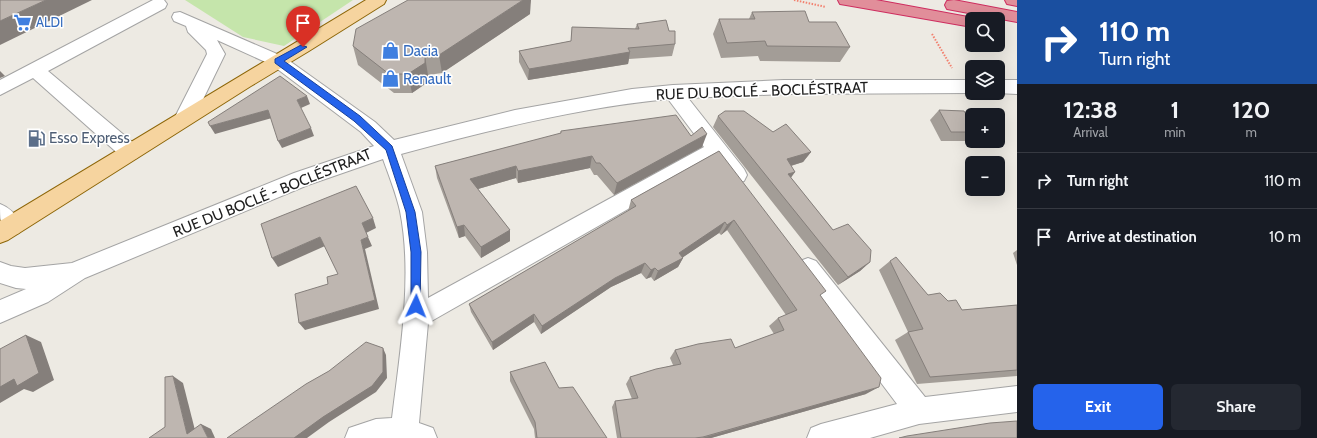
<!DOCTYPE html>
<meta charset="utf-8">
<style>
body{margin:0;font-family:Cabin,sans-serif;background:#242831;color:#f1f3f6;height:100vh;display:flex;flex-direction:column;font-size:15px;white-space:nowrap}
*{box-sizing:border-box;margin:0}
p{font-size:13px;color:#9ea1a6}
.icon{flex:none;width:22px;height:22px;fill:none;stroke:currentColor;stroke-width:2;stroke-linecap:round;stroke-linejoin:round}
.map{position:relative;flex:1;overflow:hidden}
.drawer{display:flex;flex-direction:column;background:#171b24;width:300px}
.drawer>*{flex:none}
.hud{background:#1a4fa0;color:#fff;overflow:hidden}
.fabs{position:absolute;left:965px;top:12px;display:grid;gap:8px}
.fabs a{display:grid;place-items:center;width:40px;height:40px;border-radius:6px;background:#171b24;box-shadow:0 4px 16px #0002;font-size:20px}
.pin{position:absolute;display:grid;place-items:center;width:34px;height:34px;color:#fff;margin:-41px -17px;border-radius:50% 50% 50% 0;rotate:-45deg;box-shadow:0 0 4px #0007}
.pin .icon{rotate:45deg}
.me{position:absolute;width:44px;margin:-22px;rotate:2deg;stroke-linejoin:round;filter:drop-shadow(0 0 3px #0008)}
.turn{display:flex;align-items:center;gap:14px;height:84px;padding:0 16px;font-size:18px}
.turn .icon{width:52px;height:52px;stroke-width:2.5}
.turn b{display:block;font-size:28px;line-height:34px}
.eta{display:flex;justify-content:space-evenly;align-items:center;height:68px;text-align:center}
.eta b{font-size:24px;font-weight:700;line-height:28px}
.button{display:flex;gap:8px;margin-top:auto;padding:8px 16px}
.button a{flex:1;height:46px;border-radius:6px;background:#2563eb;color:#fff;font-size:16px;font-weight:700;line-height:46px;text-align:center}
.button a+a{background:#242831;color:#f1f3f6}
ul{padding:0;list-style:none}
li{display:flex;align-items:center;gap:12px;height:56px;padding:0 16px;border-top:1px solid #363941}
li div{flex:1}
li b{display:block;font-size:15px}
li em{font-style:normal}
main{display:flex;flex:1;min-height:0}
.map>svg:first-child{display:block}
.grass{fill:#c5e5ab}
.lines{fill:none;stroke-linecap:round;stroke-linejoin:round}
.minor-casing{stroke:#a4a4a4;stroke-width:2}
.major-casing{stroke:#8d6608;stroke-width:2}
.highway-casing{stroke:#ce2d5f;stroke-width:2}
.path{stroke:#f2816f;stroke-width:2;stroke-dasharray:1.5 1.5;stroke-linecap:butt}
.minor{fill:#fff;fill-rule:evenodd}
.major{fill:#f6d49f;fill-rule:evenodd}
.highway{fill:#e18e9a;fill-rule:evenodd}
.wall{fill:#a39d97}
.shaded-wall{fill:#857f7b}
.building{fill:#beb6b0;stroke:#857f7b}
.route{fill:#2563eb;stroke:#184099}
.labels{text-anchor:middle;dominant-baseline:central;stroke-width:3;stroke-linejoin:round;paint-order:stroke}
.far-shop-label{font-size:13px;fill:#366cbe;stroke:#fff;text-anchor:start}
.shop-label{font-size:15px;fill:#366cbe;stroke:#fff;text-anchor:start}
.street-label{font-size:15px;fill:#1d1d1d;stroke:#fff}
.service-label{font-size:15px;fill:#4e5e75;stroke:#fff;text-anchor:start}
</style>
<main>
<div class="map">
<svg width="1017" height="438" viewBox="0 0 1017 438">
<rect width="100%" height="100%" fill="#edeae3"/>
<polygon class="grass" points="185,0 353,0 284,46 243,37"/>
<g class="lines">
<defs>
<g id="minor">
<polygon points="153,0 164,0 167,4 165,8 48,71 137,146 140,152 137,158 130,160 123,158 33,78 0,95 0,80"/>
<path d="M180,12L284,57L375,122L394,140L515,110L632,89L673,85L784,80H972V93H974L784,94L688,98L744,169L747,175L744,181C729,186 723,172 714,160L428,323L419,423L433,428L437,438H345L349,428L376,419L392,418C400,353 413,275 400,211C396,193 389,176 383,159L308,185L85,278L48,302L0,323V300L26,289L16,288L0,283V262L11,266L25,268L72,263L294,173L374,146L361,132L272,65L217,40L225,54L192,122L185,124L178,122L175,117L207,54L206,50L188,32L186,26L174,21L172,17L174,13ZM668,99L704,147L428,298L427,252L422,212L401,154C489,130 578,108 668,99Z"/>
<polygon points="998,80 1017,80 1017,94 996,93 998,93"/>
<path d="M0,204C11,208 17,216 22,226L19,233C0,241 0,220 0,204Z"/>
<polygon points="808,258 816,261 925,397 1017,386 1017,412 919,424 870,438 807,438 811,428 821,424 897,404 800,275 796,268 800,261"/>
</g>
<polygon id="major" points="366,0 386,0 384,4 309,51 251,86 8,240 0,243 0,221"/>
<g id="highway">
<polygon points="838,0 876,0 979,19 972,19 972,27 846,5 840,4"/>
<polygon points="954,0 1017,12 1017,22 947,9 945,5 947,1"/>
<polygon points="1005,0 1017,0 1017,6 1007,4"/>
</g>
</defs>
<use href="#minor" class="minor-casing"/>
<use href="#major" class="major-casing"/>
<use href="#highway" class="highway-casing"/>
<g class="path">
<polyline points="794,0 826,7"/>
<polyline points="932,34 952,68"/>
</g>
<use href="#minor" class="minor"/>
<use href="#major" class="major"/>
<use href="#highway" class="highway"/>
</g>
<g class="wall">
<polygon points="752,12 809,22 850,47 840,62 760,61 758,56 721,58 713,34 719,19 749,19"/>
<polygon points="530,14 442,73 428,75 428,82 412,93 394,93 358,65 353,46"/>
<polygon points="637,24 669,31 675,44 672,56 629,59 628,64 528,80 519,62 519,51 571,41 572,27 635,29"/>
<polygon points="939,110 972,124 972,136 966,141 941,141 930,120"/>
<polygon points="718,116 773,132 811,152 803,162 791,166 791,178 833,230 870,262 860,271 838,285 713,127"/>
<polygon points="561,131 691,136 702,147 614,195 597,175 594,175 590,168 518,183 516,178 478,189 510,230 510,241 481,258 465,236 459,238 437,178 435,166 560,134"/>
<polygon points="719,151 821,296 866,394 711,438 617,438 612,407 615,401 632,399 626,384 630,377 673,365 670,358 675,350 735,348 774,334 769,326 778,318 786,315 727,230 721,235 719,233 683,257 683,258 678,267 654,281 651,277 646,279 641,273 611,287 541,334 534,322 493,350 471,312 469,304 628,211 631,200"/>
<polygon points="1017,250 1017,265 1013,253"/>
<polygon points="890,261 928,295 948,301 962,310 1017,305 1017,376 917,384 895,340 908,332 879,270"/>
<polygon points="510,372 559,388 607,438 535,438 534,429 510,381"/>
</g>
<g class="shaded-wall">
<polygon points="46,0 92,0 0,45 0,21"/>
<polygon points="523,0 531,0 530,14 442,73 439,55"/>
<polygon points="630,52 628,64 528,80 529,69"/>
<polygon points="425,56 428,75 428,82 412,93 408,74"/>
<polygon points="0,71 5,76 0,78"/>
<polygon points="307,96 310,104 301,108 297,100"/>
<polygon points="268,110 272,118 215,134 210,126"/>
<polygon points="311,128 314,136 282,148 278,141"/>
<polygon points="707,134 702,147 614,195 617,183"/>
<polygon points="811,152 803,162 780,169 787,159"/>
<polygon points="592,156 590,168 518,183 518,171"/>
<polygon points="516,166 516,178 471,191 470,179"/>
<polygon points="795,172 788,182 788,174"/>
<polygon points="373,218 376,228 366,233 362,223"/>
<polygon points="734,220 727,230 721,235 727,225"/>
<polygon points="725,222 719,233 676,262 683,258 678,267 654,281 658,271 679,253"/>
<polygon points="464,225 465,236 459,238 457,227"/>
<polygon points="510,230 510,241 481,258 481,247"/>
<polygon points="320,237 325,246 278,267 272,258"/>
<polygon points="368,237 372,246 365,249 379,309 305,330 299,323 375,300 361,240"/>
<polygon points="870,262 860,271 838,285 848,277"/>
<polygon points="645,263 641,273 611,287 541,334 542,326 615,278"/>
<polygon points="655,268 651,277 646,279 651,270"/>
<polygon points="534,314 534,322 493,350 492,342"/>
<polygon points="26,335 41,342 54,380 33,392 24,389 0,403 0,387"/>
<polygon points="383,348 386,355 387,378 376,392 329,422 307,438 294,438"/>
<polygon points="173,376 183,383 197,438 187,434"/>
<polygon points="879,387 866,394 711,438 702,438"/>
<polygon points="201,424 211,429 215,438 208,438"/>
</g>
<g class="building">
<polygon points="0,0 46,0 0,21"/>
<polygon points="408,0 523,0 439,55 425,56 425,63 408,74 389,74 353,46 356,29"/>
<polygon points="805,11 809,22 836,22 850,47 767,46 765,41 727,43 719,19 755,19 752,12"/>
<polygon points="666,20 669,31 675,31 675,44 628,48 630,52 529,69 519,51 571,41 572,27 639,29 637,24"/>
<polygon points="280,76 307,96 297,100 311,128 278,141 268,110 210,126 208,122"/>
<polygon points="939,110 964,111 972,124 972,132 951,132"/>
<polygon points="725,111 744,111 773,132 786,124 811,152 787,159 795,172 788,174 833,230 848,224 871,250 870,262 848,277 718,116"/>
<polygon points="676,115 691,136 702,127 707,134 617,183 600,163 596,163 592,156 518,171 516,166 470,179 510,230 481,247 464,225 457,227 435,166 561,133 561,131"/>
<polygon points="719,151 826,291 820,295 881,378 879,387 703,437 695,438 621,438 615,401 638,398 630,377 656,369 681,364 675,350 698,344 731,339 735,348 784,330 778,318 797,310 734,220 727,225 725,222 679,253 683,258 658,271 655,268 651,270 645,263 615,278 542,326 534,314 492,342 469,304 636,206 631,200"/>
<polygon points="356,186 373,218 362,223 368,237 361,240 375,300 299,323 295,294 328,284 327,277 338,274 320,237 272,258 261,224"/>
<polygon points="896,257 928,295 940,293 948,301 956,300 962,310 1017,305 1017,370 930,377 908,332 923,329 890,261"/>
<polygon points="26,335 39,373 17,386 14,379 0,387 0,349"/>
<polygon points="366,342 383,348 383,372 372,386 323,417 294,438 227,438 306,384 329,371"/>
<polygon points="545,362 559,388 573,387 607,438 537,438 535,422 510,372"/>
<polygon points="173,376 187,434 201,424 208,438 149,438 165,427 165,377"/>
<polygon points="1017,421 1017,438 899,438 907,436 990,423"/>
</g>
<polygon class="route" points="301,45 307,47 284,61 360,116 392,146 415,212 421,252 420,309 416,310 413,309 411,306 411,252 406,212 386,150 354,121 275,63 275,59"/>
<defs>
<symbol id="supermarket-bare" viewBox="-9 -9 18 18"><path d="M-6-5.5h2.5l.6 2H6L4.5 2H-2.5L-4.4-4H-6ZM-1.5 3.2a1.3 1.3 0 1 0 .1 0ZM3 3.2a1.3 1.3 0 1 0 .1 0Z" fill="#3f7fe0" stroke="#fff" stroke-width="2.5" paint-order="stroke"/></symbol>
<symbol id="shop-bare" viewBox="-9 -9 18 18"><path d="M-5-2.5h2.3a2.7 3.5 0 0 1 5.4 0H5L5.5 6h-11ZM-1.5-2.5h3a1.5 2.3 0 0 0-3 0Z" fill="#3f7fe0" stroke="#fff" stroke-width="2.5" paint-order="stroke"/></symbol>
<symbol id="fuel-bare" viewBox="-9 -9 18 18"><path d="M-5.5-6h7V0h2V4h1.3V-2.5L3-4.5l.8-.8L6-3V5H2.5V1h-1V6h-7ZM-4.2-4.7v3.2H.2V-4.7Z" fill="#5c6f8a" stroke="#fff" stroke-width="2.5" paint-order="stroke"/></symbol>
</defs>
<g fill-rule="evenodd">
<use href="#supermarket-bare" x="10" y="10" width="25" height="25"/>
<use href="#shop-bare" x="378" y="38" width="25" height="25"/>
<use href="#shop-bare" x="378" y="66" width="25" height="25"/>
<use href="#fuel-bare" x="24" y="126" width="25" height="25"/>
</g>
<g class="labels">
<g class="far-shop-label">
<text x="36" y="22">ALDI</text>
</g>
<g class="shop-label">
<text x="403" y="51">Dacia</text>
<text x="403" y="79">Renault</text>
</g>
<g class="street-label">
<text transform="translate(762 91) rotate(-2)">RUE DU BOCLÉ - BOCLÉSTRAAT</text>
<text transform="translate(272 193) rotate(-22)">RUE DU BOCLÉ - BOCLÉSTRAAT</text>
</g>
<g class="service-label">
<text x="49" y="138">Esso Express</text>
</g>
</g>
</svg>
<div class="fabs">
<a><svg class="icon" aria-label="search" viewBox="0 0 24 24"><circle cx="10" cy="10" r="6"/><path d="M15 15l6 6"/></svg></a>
<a><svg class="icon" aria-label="layers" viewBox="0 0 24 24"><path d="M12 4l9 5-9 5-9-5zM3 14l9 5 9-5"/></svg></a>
<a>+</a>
<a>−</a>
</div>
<div class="pin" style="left:303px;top:47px;background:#d93025"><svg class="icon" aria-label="arrive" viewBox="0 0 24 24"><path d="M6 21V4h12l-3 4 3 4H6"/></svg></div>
<svg class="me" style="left:416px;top:306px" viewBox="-20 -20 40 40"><path d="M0-17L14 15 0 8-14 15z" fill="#2563eb" stroke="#fff" stroke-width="4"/></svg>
</div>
<section class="drawer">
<div class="hud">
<div class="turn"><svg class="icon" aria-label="right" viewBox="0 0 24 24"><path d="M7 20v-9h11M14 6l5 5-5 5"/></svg><div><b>110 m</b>Turn right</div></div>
</div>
<div class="eta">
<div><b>12:38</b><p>Arrival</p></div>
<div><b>1</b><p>min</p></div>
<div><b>120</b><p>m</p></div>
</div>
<ul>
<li><svg class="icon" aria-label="right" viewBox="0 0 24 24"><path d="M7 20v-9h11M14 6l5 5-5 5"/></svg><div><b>Turn right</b></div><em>110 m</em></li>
<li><svg class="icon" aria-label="arrive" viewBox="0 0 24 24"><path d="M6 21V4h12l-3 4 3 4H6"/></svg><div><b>Arrive at destination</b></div><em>10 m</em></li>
</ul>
<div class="button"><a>Exit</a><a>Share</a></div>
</section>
</main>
